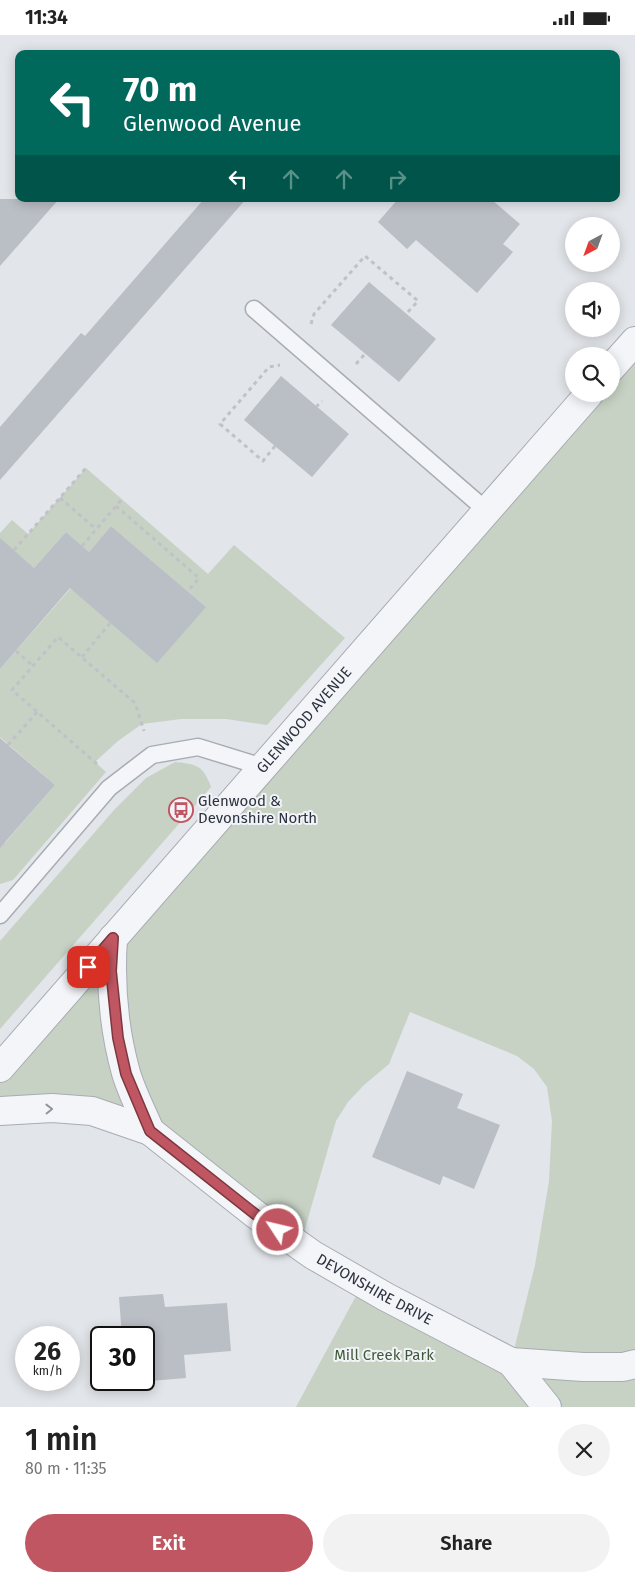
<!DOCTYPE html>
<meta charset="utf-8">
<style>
body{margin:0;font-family:"Fira Sans",sans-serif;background:#f2f2f2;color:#222;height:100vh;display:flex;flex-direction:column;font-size:19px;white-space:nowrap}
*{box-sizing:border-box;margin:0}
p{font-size:16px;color:#767676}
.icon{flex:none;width:28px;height:28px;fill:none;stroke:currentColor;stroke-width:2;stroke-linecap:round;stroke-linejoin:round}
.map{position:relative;height:1372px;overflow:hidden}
.side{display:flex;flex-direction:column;background:#fff;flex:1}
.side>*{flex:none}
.guide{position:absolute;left:15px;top:15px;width:605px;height:152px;border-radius:10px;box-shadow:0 2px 12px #0003;background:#00695c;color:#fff;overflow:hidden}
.needle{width:32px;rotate:221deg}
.fabs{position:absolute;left:565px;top:182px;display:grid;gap:10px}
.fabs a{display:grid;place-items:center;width:55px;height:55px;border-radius:50%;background:#fff;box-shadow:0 2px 12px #0003;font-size:25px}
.speed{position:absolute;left:15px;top:1291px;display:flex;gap:10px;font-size:25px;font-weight:700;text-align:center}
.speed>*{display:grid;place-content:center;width:65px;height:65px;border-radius:50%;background:#fff;box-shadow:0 2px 12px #0003;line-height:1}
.speed small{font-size:12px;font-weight:400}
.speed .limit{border:2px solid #111;border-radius:8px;background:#fff;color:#111}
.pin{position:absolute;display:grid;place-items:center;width:42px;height:42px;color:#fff;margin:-21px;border-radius:10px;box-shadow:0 2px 8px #0006}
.me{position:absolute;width:55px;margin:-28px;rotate:305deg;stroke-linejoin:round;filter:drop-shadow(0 0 4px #0008)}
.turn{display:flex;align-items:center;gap:18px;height:105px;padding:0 25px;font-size:22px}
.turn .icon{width:65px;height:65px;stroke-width:2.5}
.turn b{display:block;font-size:35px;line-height:42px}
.lanes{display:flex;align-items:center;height:48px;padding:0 25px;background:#0003;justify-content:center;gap:25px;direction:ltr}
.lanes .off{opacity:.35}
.round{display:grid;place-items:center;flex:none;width:52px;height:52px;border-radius:26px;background:#f2f2f2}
.overview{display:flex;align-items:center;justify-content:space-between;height:85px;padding:0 25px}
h1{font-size:30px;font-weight:600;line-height:38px}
.primary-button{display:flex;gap:10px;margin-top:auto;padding:10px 25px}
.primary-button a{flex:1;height:58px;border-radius:30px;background:#bf5661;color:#fff;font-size:20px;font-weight:600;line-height:58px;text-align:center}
.primary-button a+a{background:#f2f2f2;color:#222}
.status{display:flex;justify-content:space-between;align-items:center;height:35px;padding:0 25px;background:#fff;direction:ltr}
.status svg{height:14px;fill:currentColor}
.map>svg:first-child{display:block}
.green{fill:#c7d2c4}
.building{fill:#babec5}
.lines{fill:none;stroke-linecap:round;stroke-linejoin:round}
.service-casing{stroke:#a8acb3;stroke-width:19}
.minor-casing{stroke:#a8acb3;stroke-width:30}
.tertiary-casing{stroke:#a8acb3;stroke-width:30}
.path{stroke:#c0c2c8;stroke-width:3;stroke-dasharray:4 4;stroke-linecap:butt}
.service{stroke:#f4f5f8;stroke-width:16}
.minor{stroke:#f4f5f8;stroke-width:28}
.tertiary{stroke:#f4f5f8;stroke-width:28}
.oneway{stroke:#90949c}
.route-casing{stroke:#7c383f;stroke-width:12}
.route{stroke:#bf5661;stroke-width:9}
.labels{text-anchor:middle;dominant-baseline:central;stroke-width:4;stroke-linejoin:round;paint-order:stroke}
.street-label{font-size:15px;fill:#2c323f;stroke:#f2f3f7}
.poi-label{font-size:15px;fill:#2c323f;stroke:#f2f3f7;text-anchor:start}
.park-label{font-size:15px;fill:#3f593b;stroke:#f2f3f7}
</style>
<div class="status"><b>11:34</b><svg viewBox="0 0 49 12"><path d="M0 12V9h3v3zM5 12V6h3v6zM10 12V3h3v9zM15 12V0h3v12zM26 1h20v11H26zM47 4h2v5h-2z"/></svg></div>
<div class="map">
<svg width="635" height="1372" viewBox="0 0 635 1372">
<rect width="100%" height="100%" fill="#e2e5e9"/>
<g class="green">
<polygon points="635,306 635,1372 296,1372 363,1248 511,1327 535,1230 549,1146 552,1086 547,1052 534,1034 517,1021 410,977 389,1029 364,1050 348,1067 336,1086 300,1211 150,1096 0,1076 0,1033 589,359 611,359 611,333"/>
<polygon points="86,433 208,539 234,510 345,603 267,690 226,684 181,684 142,689 118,706 95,727 106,737 13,845 0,849 0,804 5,808 55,750 0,702 0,634 71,553 206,572 111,491 89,517 66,497 34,533 8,511 0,519 0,498 12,485 28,499"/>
<path d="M175,727C196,729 203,730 211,752L0,994V906L115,774L146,743Z"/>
</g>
<g class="building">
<polygon points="0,164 59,164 0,231"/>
<polygon points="204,164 246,164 0,445 0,392 81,298 85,301"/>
<polygon points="398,164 491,164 520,189 503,209 513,217 477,258 416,205 407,214 378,187"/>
<polygon points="369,247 436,304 399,347 331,290"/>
<polygon points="281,341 349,399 312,442 244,385"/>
<polygon points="111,491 206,572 157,628 70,553 0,634 0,503 34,533 66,497 89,517"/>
<polygon points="0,703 55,750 0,813"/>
<polygon points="407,1036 463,1059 457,1073 500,1090 474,1154 443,1141 440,1150 372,1122"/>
<polygon points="163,1259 165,1272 227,1268 231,1316 184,1320 186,1343 126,1348 125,1345 144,1345 144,1302 122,1302 119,1262"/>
</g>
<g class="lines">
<defs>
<g id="service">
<polyline points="254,274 487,476"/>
<polyline points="0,880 109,753 152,720 198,712 263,732"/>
</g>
<g id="minor">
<path d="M113,903C110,948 114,995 126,1038C132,1058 142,1077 150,1096"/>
<path id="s1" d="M0,1076L52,1073L92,1076L150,1096L255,1179L313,1220L386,1262L511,1327L583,1332H623L635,1329"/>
<polyline points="511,1327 547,1372"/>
</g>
<g id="tertiary">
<polyline points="611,333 635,306"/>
<path id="s2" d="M0,1033L589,359"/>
</g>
</defs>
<use href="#service" class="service-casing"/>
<use href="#minor" class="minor-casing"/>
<use href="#tertiary" class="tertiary-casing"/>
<g class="path">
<polyline points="311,289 314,279 365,221 418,266 406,279"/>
<polyline points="356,329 365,319"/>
<polyline points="316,372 322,366"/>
<polyline points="275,411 263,426 220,389 269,332 280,330"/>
<polyline points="60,463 96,494"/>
<polyline points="116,471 199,543 188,556"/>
<polyline points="82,511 122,464"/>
<polyline points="14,515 86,433"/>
<polyline points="16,616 33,631"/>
<polyline points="82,622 111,587"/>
<polyline points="8,710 37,677"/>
<polyline points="97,729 12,655 58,602 135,668 144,696"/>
</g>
<use href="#service" class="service"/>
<use href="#minor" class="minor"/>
<use href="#tertiary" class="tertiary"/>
</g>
<defs><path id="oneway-chevron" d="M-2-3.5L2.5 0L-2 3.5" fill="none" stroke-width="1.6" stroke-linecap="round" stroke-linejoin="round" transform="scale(1.25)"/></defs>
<use class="oneway" href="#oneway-chevron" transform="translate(49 1074) rotate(-1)"/>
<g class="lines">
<defs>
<polyline id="route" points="88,932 113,903 111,936 118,1003 126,1039 150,1096 255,1179 278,1195"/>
</defs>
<use href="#route" class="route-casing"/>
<use href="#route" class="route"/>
</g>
<defs>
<symbol id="bus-ring" viewBox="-11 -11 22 22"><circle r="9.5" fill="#f2f3f7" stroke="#bf5661" stroke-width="1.5"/><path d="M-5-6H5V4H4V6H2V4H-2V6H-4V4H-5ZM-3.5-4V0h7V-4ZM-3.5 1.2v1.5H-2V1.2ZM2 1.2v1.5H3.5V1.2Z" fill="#bf5661"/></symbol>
</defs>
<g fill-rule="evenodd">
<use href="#bus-ring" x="167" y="761" width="28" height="28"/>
</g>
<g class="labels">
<g class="street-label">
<text stroke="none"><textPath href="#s2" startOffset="462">GLENWOOD AVENUE</textPath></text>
<text stroke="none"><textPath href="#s1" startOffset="429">DEVONSHIRE DRIVE</textPath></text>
</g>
<g class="poi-label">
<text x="198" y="766">Glenwood &amp;<tspan x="198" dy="17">Devonshire North</tspan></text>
</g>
<g class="park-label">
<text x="384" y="1320">Mill Creek Park</text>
</g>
</g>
</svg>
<div class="fabs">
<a><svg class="needle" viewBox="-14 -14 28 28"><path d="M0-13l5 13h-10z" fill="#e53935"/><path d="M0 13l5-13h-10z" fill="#767676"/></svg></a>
<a><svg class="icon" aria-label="sound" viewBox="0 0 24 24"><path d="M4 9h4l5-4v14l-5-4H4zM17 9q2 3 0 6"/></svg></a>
<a><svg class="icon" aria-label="search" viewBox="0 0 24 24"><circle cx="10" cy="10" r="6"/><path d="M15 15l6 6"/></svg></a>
</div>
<div class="speed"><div>26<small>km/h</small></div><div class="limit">30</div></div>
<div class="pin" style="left:88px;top:932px;background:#d93025"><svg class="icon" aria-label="arrive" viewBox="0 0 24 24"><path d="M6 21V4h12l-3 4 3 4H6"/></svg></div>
<svg class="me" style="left:278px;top:1195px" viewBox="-20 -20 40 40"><circle r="17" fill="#bf5661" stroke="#fff" stroke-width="3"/><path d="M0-11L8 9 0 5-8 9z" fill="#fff"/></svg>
<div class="guide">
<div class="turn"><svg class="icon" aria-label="left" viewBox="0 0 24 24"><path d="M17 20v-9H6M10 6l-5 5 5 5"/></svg><div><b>70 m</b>Glenwood Avenue</div></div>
<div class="lanes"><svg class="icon" aria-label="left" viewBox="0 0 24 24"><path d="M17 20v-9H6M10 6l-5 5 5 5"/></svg><svg class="icon off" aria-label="ahead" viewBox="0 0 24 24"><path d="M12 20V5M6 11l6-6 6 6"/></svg><svg class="icon off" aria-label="ahead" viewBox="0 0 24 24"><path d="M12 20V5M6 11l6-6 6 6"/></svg><svg class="icon off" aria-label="right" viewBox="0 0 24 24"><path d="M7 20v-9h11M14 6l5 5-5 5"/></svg></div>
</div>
</div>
<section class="side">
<div class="overview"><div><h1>1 min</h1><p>80 m · 11:35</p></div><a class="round"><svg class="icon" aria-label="close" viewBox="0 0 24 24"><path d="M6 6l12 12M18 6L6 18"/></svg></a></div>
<div class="primary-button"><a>Exit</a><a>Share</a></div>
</section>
